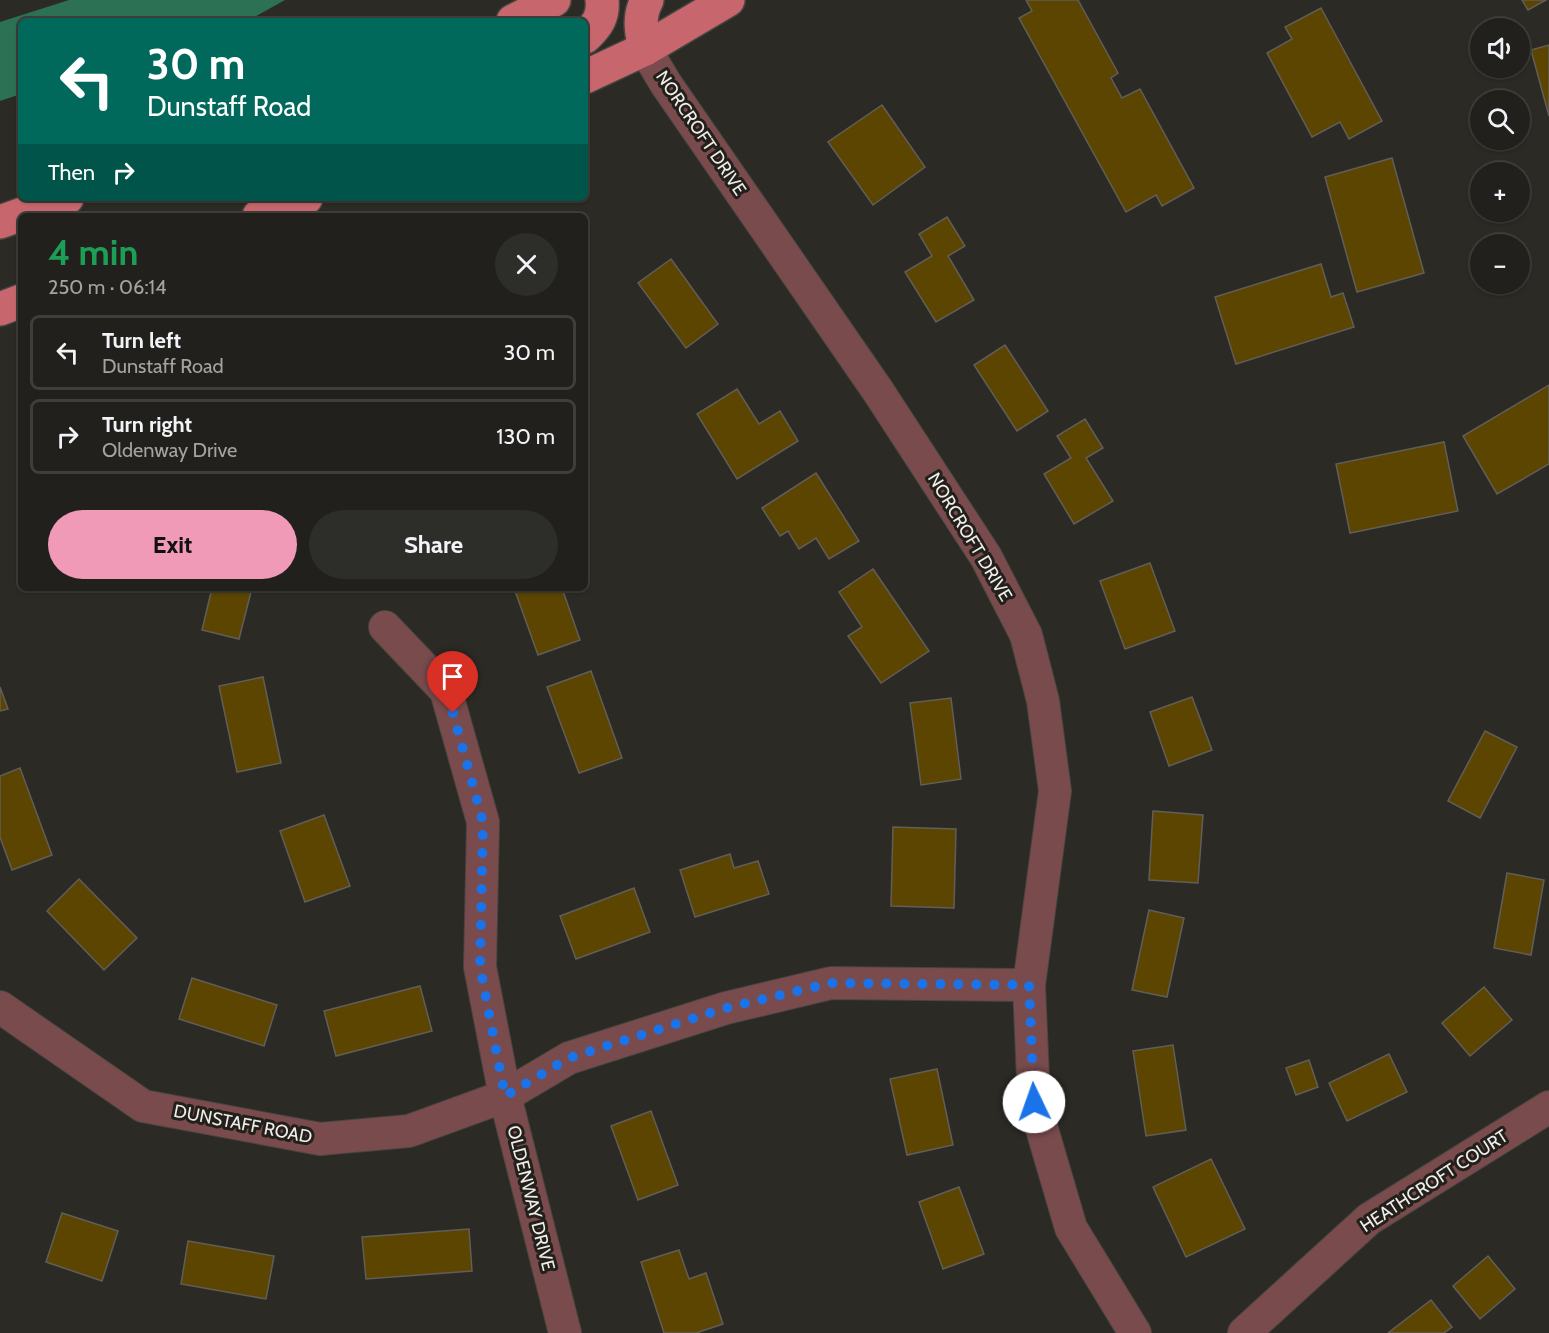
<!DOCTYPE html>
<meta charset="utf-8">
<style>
body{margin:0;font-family:Cabin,sans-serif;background:#2d2d29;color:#f1f3f6;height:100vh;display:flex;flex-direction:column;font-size:22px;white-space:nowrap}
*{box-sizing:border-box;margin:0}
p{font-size:20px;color:#a2a3a3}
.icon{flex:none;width:33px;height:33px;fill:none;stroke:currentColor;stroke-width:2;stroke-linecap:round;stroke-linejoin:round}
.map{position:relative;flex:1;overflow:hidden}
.panel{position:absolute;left:18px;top:213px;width:570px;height:378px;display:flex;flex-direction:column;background:#21201c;border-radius:9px;box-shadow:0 2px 4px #0004,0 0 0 2px #3e3e3b}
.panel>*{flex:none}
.hud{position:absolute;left:18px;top:18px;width:570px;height:183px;border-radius:9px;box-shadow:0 2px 4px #0004,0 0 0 2px #3e3e3b;background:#00695c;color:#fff;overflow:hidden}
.tools{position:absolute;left:1470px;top:18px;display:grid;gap:12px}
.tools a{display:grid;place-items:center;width:60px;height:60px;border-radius:50%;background:#21201c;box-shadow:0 2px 4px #0004,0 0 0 2px #3e3e3b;font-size:30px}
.pin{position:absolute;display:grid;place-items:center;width:51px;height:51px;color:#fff;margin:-62px -26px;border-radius:50% 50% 50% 0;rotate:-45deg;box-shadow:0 0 6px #0007}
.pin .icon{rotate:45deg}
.me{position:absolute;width:66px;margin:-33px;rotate:357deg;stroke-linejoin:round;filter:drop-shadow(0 0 4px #0008)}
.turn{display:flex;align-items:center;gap:21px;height:126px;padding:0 30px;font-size:27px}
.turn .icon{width:78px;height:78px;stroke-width:2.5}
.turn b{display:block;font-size:42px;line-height:51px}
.then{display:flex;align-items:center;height:57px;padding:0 30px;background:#0003;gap:12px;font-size:22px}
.round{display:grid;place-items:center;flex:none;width:63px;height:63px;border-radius:32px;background:#2d2d29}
.overview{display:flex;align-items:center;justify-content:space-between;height:102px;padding:0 30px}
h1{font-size:36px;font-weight:700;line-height:45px;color:#1e9e55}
.action{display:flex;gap:12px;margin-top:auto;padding:12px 30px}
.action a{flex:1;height:69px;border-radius:36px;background:#f09ab7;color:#111;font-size:24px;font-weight:700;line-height:69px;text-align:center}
.action a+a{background:#2d2d29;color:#f1f3f6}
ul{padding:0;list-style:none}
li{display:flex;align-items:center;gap:18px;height:75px;margin:0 12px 9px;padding:0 18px;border:3px solid #3e3e3b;border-radius:9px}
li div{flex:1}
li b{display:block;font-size:22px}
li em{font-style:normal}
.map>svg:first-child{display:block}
.forest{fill:#2d7154}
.building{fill:#5c4500;stroke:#615e59;stroke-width:1.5}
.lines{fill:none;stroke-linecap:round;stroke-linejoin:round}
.minor-casing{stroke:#474540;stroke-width:34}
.primary-casing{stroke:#474540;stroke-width:36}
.minor{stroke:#7a4b4d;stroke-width:32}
.primary{stroke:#c7676d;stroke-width:33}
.route{stroke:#1a73e8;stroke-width:10;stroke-dasharray:0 18}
.labels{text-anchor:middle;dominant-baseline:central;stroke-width:6;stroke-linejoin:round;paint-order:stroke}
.street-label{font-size:18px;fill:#eeede9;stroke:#23201b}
</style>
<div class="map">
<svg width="1549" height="1333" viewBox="0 0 1549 1333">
<rect width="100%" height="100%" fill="#2c2a25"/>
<polygon class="forest" points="69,0 285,0 247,21 21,21 21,94 0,101 0,22"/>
<g class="building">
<polygon points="1026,0 1078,0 1118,73 1111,78 1122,98 1140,89 1194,188 1162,206 1156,195 1126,212 1019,18 1032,11"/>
<polygon points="1522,0 1546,0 1528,10"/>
<polygon points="1321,8 1382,121 1349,139 1340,122 1312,137 1267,53 1292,39 1285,27"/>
<polygon points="1549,45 1549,116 1531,50"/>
<polygon points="882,105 925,167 873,205 828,142"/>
<polygon points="1392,158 1424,273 1357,292 1325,177"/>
<polygon points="947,217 965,246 948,256 974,300 936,322 905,272 932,256 919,234"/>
<polygon points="671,259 718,324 686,348 638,283"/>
<polygon points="1321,264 1331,297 1343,293 1354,327 1236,364 1215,297"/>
<polygon points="1005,345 1048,411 1017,431 974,365"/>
<polygon points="1549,385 1549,464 1497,494 1463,436"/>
<polygon points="737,389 759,424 780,411 798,441 737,479 697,414"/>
<polygon points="1085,419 1103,448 1086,458 1113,501 1074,524 1044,474 1071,458 1057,436"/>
<polygon points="1444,442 1458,511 1350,533 1336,464"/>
<polygon points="816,473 859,541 829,559 816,538 799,549 788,531 780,536 762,508"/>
<polygon points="1150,563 1175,631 1125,649 1100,581"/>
<polygon points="873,569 929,651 881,683 848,636 862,627 839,592"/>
<polygon points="212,588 252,588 239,639 202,630"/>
<polygon points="514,588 562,588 580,640 538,655"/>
<polygon points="591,671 622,758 579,773 547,687"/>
<polygon points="263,677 281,763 237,772 219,686"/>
<polygon points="0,687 8,709 0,711"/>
<polygon points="1192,697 1212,750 1169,766 1150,712"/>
<polygon points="951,698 961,779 921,785 910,703"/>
<polygon points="1485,731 1517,747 1480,818 1448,801"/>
<polygon points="20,768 52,855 12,870 0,837 0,776"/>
<polygon points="1153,811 1203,815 1198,883 1149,880"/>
<polygon points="324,815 350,886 305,902 280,831"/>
<polygon points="893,827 956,829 954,908 891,906"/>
<polygon points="730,854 734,868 758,861 769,894 695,917 680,870"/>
<polygon points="1507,873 1544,880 1531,955 1494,948"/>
<polygon points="79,879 137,938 104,970 47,911"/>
<polygon points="634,888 650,932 576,959 560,916"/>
<polygon points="1149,910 1184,918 1167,997 1132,990"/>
<polygon points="192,978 277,1005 264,1046 179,1019"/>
<polygon points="420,986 432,1031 336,1056 324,1011"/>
<polygon points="1484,987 1512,1020 1470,1056 1442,1023"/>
<polygon points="1173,1045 1186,1130 1146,1136 1133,1051"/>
<polygon points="1389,1054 1407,1092 1347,1121 1329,1083"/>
<polygon points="1309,1060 1318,1087 1296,1095 1286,1068"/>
<polygon points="937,1069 953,1145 907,1155 890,1079"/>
<polygon points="651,1111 678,1185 638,1200 611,1126"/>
<polygon points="1211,1159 1245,1229 1186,1257 1153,1187"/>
<polygon points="959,1187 984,1254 943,1269 919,1202"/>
<polygon points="62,1213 118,1231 102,1281 46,1262"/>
<polygon points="469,1229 472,1271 366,1279 362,1237"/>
<polygon points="188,1241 274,1256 266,1299 181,1284"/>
<polygon points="679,1250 689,1279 706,1273 723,1324 696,1333 664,1333 641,1262"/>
<polygon points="1488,1256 1515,1289 1480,1319 1453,1286"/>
<polygon points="1431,1300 1452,1327 1444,1333 1388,1333"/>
</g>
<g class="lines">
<defs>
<g id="minor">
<polyline points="645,49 666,84 878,391 986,557 1026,635 1043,701 1055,791 1029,985 1034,1102 1071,1228 1135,1333"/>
<polyline points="385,627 446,691 483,822 480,967 505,1096 565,1333"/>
<polyline points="0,1007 143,1106 320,1139 409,1131 505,1096 569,1058 726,1008 831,983 1029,985"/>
<polyline points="1244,1333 1369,1219 1549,1107"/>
</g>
<g id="primary">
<polyline points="513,21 554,0"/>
<path d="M585,37C597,26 604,16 602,0"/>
<path d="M645,49C641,31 638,17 647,0"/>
<polyline points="585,77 645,49 728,0"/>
<polyline points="259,216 306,198"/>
<polyline points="0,222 67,198"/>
<polyline points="0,309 21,301"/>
</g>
</defs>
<use href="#minor" class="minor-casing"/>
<use href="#primary" class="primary-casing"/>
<use href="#minor" class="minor"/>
<use href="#primary" class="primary"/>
</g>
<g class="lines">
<polyline class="route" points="453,713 483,822 480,967 505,1096 569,1058 726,1008 831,983 1029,985 1034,1102"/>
</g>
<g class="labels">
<g class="street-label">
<text transform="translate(701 133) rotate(56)">NORCROFT DRIVE</text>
<text transform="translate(970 537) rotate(59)">NORCROFT DRIVE</text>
<text transform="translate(243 1124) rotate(11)">DUNSTAFF ROAD</text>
<text transform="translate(1434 1181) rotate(-33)">HEATHCROFT COURT</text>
<text transform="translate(531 1198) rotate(76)">OLDENWAY DRIVE</text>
</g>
</g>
</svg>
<div class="tools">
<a><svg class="icon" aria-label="sound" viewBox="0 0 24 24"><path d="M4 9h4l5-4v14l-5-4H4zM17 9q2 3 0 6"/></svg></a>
<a><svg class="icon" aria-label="search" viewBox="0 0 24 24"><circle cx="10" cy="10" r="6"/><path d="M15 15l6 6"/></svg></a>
<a>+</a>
<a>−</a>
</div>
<div class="pin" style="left:453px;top:713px;background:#d93025"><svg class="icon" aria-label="arrive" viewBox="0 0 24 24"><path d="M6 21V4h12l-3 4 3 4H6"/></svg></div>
<svg class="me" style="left:1034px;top:1102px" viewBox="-20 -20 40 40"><circle r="19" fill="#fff"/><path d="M0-13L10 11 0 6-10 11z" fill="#1a73e8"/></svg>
<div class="hud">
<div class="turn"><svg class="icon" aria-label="left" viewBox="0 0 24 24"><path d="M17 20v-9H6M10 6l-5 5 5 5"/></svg><div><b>30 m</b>Dunstaff Road</div></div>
<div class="then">Then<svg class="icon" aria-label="right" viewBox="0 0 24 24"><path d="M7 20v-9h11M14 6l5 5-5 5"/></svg></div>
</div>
<section class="panel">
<div class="overview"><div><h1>4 min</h1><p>250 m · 06:14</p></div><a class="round"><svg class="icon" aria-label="close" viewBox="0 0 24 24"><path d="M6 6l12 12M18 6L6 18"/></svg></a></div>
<ul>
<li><svg class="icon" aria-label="left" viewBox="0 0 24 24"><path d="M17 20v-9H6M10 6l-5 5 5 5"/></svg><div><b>Turn left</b><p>Dunstaff Road</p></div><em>30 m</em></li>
<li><svg class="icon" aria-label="right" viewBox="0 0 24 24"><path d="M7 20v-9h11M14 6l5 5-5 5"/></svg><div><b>Turn right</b><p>Oldenway Drive</p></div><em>130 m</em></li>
</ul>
<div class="action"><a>Exit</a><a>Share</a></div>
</section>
</div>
